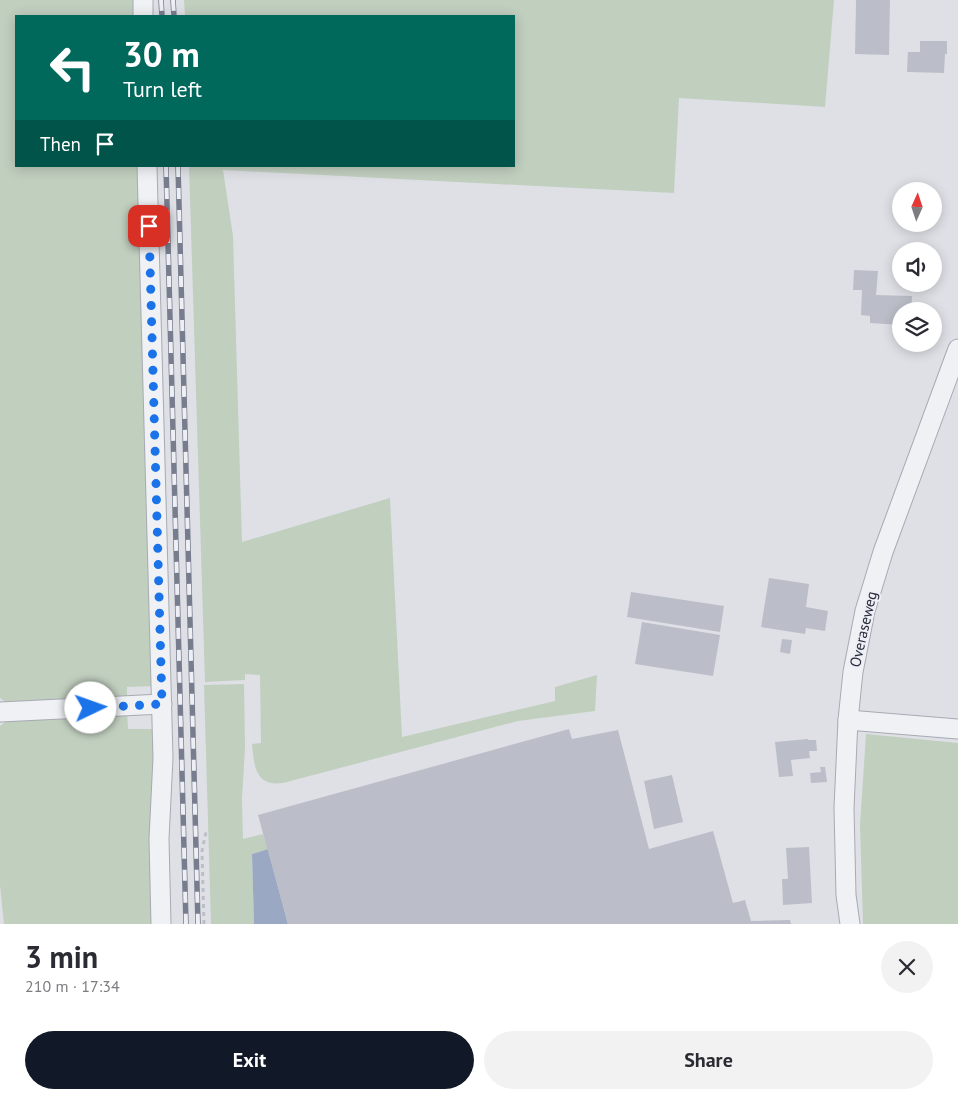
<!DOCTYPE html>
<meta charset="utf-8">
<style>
body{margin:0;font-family:"PT Sans",sans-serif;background:#f2f2f3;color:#2b2b33;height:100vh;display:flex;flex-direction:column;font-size:19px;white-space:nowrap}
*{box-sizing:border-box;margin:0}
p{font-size:16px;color:#7c7c81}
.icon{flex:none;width:28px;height:28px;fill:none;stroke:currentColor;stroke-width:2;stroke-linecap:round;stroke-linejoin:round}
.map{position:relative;height:924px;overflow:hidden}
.drawer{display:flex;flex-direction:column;background:#fff;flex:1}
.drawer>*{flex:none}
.guide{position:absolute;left:15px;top:15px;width:500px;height:152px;border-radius:0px;box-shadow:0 2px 12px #0003;background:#00695c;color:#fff;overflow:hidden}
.needle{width:32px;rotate:3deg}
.controls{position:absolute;left:892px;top:182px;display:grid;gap:10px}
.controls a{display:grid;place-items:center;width:50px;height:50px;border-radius:50%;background:#fff;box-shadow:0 2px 12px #0003;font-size:25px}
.pin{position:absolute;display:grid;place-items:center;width:42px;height:42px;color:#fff;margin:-21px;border-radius:10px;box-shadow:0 2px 8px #0006}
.me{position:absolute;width:55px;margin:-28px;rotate:87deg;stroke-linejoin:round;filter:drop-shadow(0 0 4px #0008)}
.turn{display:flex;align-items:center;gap:18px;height:105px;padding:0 25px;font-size:22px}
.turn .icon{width:65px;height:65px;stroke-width:2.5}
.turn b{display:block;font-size:35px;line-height:42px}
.then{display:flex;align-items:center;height:48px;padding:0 25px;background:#0003;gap:10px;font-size:19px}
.round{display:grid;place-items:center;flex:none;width:52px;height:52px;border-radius:26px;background:#f2f2f3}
.head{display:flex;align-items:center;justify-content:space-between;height:85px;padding:0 25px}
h1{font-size:30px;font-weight:800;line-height:38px}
.cta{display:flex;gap:10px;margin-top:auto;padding:10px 25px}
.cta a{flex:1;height:58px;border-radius:30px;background:#111827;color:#fff;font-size:20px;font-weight:800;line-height:58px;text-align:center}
.cta a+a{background:#f2f2f3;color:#2b2b33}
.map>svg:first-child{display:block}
.green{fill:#c1cfbf}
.water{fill:#9ba8c4}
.building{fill:#bbbec8}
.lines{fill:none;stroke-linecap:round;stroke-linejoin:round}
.minor-casing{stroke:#a7aab3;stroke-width:21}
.path{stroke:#bcbec5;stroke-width:3;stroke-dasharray:4 4;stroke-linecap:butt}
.minor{stroke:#f0f1f5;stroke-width:19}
.rail-casing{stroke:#787d8e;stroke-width:5.5}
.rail{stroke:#edeff4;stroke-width:4;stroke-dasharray:11;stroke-linecap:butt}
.route{stroke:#1a73e8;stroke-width:9;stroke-dasharray:0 16.2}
.labels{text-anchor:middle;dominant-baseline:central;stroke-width:4;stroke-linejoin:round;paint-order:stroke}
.street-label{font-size:15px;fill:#282c3c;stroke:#edeff4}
</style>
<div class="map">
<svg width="958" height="924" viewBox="0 0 958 924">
<rect width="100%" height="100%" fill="#dee0e6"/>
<g class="green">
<polygon points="0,0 139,0 139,16 16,16 16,166 143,166 155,686 127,687 127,701 12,707 0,698"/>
<path d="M184,0H834L825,107L679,98L674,193L223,170L233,236L242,542L390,498L402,737L555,701V687L597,675L595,711L518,721L283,783C255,787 254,765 252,744L261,743L260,675L245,674V680L205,682L189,166H514V16H185Z"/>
<polygon points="244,684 245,747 242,799 243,839 263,834 268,849 252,854 254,924 211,924 204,685"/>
<polygon points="127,711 128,729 157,729 157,924 4,924 0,885 0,726 13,716"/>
<polygon points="866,734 958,743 958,924 863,924 860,825"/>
</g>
<polygon class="water" points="268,849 288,924 254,924 252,854"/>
<g class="building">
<polygon points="856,0 890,0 889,55 855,54"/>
<polygon points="920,41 947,41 947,54 945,54 944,73 907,72 908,52 920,52"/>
<polygon points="854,270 878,271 876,295 912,296 911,311 901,311 901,325 870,323 870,316 861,315 862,290 853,290"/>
<polygon points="769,578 809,584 806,607 828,611 825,631 806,628 805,634 761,627"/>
<polygon points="631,592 724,606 720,632 627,617"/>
<polygon points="642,622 720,635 713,676 635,664"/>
<polygon points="782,639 792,640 790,654 780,652"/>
<polygon points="569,729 572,739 618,730 649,849 713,831 733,903 745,900 751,921 790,920 791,924 288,924 258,815"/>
<polygon points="808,739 808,740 816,740 817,751 809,751 810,758 791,760 793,776 779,777 775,742"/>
<polygon points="820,767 825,767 827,782 811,783 810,773 821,772"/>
<polygon points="672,775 683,822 654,829 644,781"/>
<polygon points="809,847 812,903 783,905 782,879 788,879 786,848"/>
</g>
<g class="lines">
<defs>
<g id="minor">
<polyline points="143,0 143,16"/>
<polyline points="147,166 163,758 159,839 161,924"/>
<polyline points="0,712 162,704"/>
<polyline points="848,720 958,729"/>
<polyline points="850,924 846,895 844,808 848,720 853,672 865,611 883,552 958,349"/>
</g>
</defs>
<use href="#minor" class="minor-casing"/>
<polyline class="path" points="204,924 202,851 206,832"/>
<use href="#minor" class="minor"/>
<defs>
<g id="rail">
<polyline points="161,0 162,16"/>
<polyline points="173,0 174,16"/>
<polyline points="166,166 186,924"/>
<polyline points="178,166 198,924"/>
</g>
</defs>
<use href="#rail" class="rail-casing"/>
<use href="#rail" class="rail"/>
</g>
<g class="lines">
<polyline class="route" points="91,708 162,704 149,226"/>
</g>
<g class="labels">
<g class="street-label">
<text transform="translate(863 629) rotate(-77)">Overaseweg</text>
</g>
</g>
</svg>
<div class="controls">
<a><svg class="needle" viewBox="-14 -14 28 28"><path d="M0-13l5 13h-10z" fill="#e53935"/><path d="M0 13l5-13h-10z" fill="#7c7c81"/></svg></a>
<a><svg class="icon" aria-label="sound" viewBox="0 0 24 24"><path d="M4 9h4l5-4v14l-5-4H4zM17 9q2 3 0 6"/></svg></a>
<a><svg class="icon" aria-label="layers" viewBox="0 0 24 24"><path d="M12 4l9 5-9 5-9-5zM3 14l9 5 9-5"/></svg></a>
</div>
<div class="pin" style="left:149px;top:226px;background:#d93025"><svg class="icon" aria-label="arrive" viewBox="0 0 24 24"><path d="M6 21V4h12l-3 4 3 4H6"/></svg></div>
<svg class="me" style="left:91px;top:708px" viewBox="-20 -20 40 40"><circle r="19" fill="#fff"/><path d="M0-13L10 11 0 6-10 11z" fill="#1a73e8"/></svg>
<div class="guide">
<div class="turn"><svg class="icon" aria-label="left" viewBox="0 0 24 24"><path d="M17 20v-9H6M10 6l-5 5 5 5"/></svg><div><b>30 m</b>Turn left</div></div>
<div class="then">Then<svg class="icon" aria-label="arrive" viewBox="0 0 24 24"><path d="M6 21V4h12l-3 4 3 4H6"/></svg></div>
</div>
</div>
<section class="drawer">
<div class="head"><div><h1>3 min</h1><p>210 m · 17:34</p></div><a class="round"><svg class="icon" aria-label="close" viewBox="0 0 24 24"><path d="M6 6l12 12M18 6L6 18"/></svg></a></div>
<div class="cta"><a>Exit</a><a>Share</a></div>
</section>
